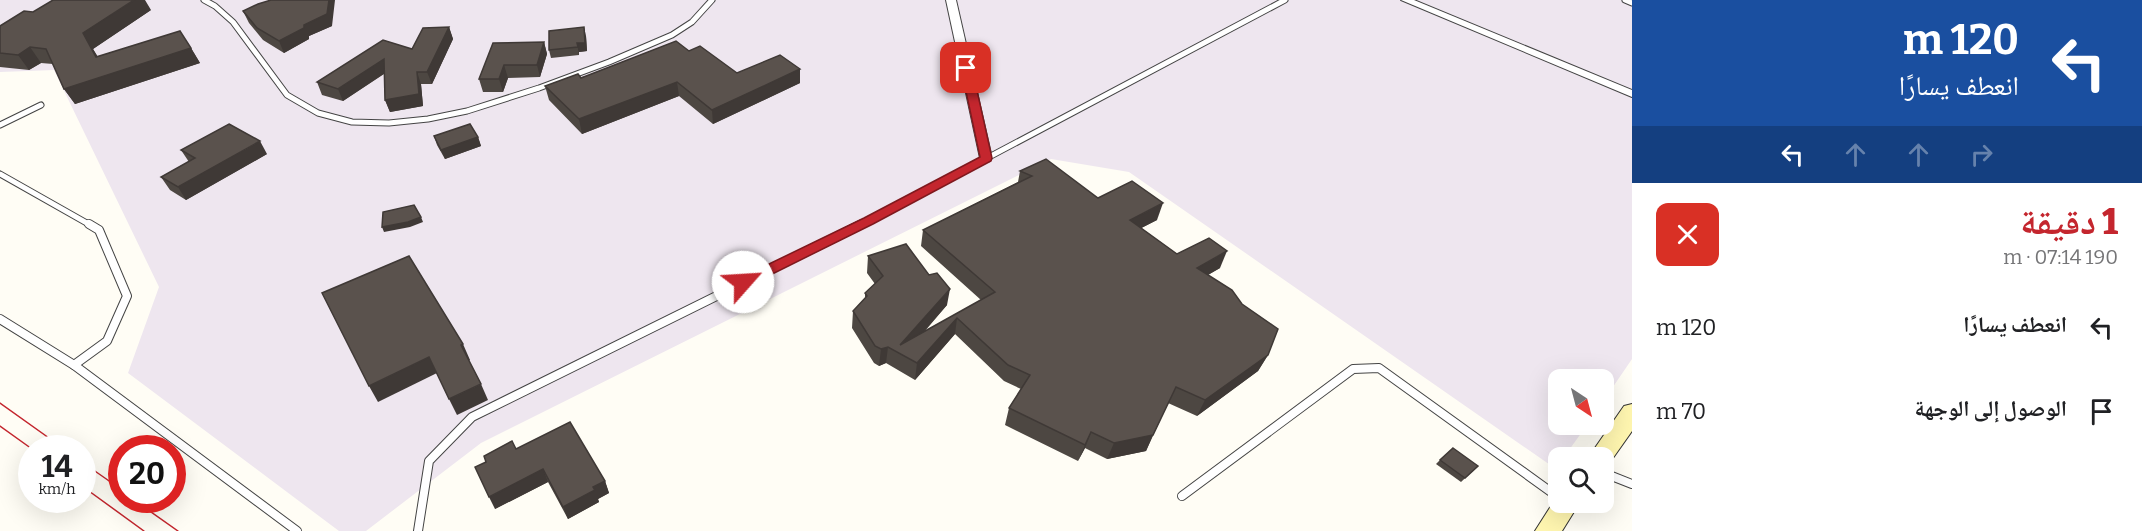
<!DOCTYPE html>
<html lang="ar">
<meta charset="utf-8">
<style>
body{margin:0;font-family:Bitter,"Noto Naskh Arabic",serif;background:#f6f6f6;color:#202124;direction:rtl;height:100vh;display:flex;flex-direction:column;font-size:22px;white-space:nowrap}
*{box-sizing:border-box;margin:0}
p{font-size:20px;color:#757577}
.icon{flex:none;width:33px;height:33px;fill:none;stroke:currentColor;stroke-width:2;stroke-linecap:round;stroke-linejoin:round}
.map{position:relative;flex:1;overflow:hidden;direction:ltr}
.details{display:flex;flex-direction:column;background:#fff;width:510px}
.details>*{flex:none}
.hud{background:#1a4fa0;color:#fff;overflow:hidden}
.needle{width:39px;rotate:144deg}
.fabs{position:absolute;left:1548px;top:369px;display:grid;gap:12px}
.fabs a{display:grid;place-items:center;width:66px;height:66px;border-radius:12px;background:#fff;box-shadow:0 6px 24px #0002;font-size:30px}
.speed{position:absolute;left:18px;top:435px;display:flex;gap:12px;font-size:30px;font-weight:700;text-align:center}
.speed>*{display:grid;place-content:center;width:78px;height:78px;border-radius:50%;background:#fff;box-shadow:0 6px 24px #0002;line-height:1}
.speed small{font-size:15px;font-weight:400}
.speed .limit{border:9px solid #d22;background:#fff;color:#111}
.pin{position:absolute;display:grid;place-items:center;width:51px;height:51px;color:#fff;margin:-26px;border-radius:12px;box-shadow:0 3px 9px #0006}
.me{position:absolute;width:66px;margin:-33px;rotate:64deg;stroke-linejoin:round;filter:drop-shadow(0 0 4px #0008)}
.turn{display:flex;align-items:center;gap:21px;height:126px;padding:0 24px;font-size:27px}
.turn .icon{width:78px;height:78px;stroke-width:2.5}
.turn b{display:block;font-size:42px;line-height:51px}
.lanes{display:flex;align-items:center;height:57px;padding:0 24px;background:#0003;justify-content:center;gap:30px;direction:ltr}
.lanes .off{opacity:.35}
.round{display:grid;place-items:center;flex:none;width:63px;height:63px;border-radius:12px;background:#f6f6f6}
.summary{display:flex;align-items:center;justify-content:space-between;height:102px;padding:0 24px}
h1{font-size:36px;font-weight:800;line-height:45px;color:#c4262e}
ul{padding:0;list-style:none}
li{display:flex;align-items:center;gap:18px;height:84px;padding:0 24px}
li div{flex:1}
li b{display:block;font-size:22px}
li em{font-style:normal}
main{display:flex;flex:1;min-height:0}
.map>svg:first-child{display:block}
.industrial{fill:#eee6ef}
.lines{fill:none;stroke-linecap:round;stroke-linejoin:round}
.lane-far1-casing{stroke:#444;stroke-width:7}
.lane-casing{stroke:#444;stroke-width:10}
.street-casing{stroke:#444;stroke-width:2}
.secondary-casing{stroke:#333;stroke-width:2}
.lane-far1{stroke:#fff;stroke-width:5}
.lane{stroke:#fff;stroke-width:8}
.street{fill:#fff;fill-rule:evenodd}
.secondary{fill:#fff6b0;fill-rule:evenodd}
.tram{stroke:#c4262e;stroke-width:1.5}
.wall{fill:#4d4742}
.shaded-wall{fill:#3f3936}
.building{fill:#5a524d;stroke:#3f3936;stroke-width:1.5}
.route{fill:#c4262e;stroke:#7f191e;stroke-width:1.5}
</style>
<main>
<section class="details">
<div class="hud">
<div class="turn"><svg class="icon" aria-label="left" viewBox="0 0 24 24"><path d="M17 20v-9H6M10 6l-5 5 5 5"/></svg><div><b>120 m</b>انعطف يسارًا</div></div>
<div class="lanes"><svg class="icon" aria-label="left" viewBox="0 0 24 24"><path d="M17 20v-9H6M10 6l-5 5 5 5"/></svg><svg class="icon off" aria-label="ahead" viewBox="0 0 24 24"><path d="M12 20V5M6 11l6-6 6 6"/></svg><svg class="icon off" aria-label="ahead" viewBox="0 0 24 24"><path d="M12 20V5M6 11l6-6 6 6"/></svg><svg class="icon off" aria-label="right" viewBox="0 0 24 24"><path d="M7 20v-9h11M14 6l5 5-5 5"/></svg></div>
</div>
<div class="summary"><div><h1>1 دقيقة</h1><p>190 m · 07:14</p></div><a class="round" style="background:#d93025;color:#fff"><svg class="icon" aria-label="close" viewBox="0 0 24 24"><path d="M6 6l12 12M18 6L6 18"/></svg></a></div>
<ul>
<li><svg class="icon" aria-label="left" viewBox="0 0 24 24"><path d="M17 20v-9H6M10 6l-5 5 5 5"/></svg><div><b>انعطف يسارًا</b></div><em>120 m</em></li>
<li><svg class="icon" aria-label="arrive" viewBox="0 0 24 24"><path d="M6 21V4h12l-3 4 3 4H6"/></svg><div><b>الوصول إلى الوجهة</b></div><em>70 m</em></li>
</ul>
</section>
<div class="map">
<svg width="1632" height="531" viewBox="0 0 1632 531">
<rect width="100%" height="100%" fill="#fffdf5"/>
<polygon class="industrial" points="0,0 1632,0 1632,359 1604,400 1604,380 1558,380 1558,424 1587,425 1564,457 1558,458 1556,469 1129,172 1051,159 481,443 366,531 339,531 128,373 159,287 54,70 0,72"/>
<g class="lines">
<defs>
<g id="lane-far1">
<polyline points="204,0 215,6 233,22 287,95 318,113 352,122 389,123 428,119 467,111 539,88 609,62 672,35 692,22 712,0"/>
<polyline points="1625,0 1632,3"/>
<polyline points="0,125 41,105"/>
<polyline points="0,174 92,226"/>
<polyline points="859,226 1285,0"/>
</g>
<g id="lane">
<polyline points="0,319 74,365 297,531"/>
<polyline points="74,365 107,341 127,296 99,230 89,224"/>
<polyline points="1604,473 1632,484"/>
<polyline points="1182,496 1353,369 1379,368 1558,497"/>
<polyline points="418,531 429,461 472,417 862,224"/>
</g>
<g id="street">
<polygon points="946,0 956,0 992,158 990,161 986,162 980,158"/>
<polygon points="1401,0 1414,0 1632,90 1632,97"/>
</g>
<g id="secondary">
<polygon points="1632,404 1632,431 1608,465 1604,467 1604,458 1588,458 1624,406"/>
<polygon points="1558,495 1558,502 1580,502 1562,531 1535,531"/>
</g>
</defs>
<use href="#lane-far1" class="lane-far1-casing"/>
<use href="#lane" class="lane-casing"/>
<use href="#street" class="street-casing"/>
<use href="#secondary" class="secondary-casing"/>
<use href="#lane-far1" class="lane-far1"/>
<use href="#lane" class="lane"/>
<use href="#street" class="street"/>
<use href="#secondary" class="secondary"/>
<g class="tram">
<polyline points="0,403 63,448"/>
<polyline points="0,426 32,449"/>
<polyline points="82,462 122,490"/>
<polyline points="82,486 144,531"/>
<polyline points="134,500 178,531"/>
</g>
</g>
<g class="wall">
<polygon points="151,10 93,49 98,57 191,48 200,63 75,104 64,89 53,64 41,63 29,70 0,67 0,26"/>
<polygon points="243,11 332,26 309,36 309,39 284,53 263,40 249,23"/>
<polygon points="449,27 453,39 432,84 421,84 423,106 390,112 385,100 384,74 343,101 322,95 317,82 412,49"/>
<polygon points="586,36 587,51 579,52 579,55 551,58 549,50"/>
<polygon points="544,42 547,54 540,77 508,78 503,92 483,92 479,79"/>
<polygon points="689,51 737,73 800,69 800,83 713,124 679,96 582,134 549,100 545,86"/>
<polygon points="434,136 478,137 481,146 445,159 437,145"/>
<polygon points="181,150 267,154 186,200 170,190 161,177 189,162"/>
<polygon points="1020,171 1098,198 1157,220 1141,228 1177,254 1220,268 1208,275 1268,355 1258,371 1197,416 1168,403 1146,451 1107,459 1085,448 1078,461 1005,425 1009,408 1021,389 1004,381 955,334 915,380 886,363 879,366 874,363 852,328 853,311 865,298 865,293 875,284 867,273 868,256 947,305 925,331 981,300 921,246 923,230 1018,182"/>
<polygon points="516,449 605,481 609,493 598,499 599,502 568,519 548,482 495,509"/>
<polygon points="1440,460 1478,466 1461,482 1436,464"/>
</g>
<g class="shaded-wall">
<polygon points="134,0 145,0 151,10 93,49 107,73 96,57 83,33"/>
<polygon points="329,0 335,0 332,26 309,36 309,39 284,53 279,41"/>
<polygon points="449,27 453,39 432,84 427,72"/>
<polygon points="584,27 586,36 587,51 579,52 579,55 577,43"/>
<polygon points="544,42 547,54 540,77 537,65"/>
<polygon points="30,47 41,63 29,70 18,55"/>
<polygon points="191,48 200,63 75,104 64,89"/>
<polygon points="384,59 388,71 343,101 338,89"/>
<polygon points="504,65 508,78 503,92 499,79"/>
<polygon points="800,69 800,83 713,124 712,110"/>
<polygon points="417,72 421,84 423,106 390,112 385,100"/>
<polygon points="677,82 679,96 582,134 579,119"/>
<polygon points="478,137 481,146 445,159 441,150"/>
<polygon points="260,141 267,154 186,200 178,187"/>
<polygon points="1163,203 1157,220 1124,237 1130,220"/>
<polygon points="421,217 423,222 410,227 384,232 382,227"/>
<polygon points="1227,251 1220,268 1190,285 1197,268"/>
<polygon points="950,289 947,305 903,355 900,345"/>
<polygon points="957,318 955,334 915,380 917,363"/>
<polygon points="463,344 470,360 468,361 461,345"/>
<polygon points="888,347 886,363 879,366 881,349"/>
<polygon points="1268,355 1258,371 1197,416 1205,400"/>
<polygon points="429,357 437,373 378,402 369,386"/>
<polygon points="481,384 488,400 457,415 449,399"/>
<polygon points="1091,432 1085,448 1078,461 1085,445"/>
<polygon points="1153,435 1146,451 1107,459 1114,443"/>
<polygon points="543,469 548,482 495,509 489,497"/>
<polygon points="605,481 609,493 598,499 599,502 568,519 563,507 593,487"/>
</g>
<g class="building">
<polygon points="53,0 134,0 83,33 96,57 180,31 191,48 64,89 46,49 30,47 18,55 0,53 0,26 24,11 33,12"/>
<polygon points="271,0 329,0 327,14 304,25 304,28 279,41 257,28 243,11 258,4"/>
<polygon points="449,27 427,72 417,72 419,94 385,100 384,59 338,89 317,82 383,40 412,49 423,28"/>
<polygon points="584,27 585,43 577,43 578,47 549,50 549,31"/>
<polygon points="676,41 689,51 700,46 737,73 780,55 800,69 712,110 677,82 579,119 545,86 578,74 581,78"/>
<polygon points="544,42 537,65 504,65 499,79 479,79 493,43"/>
<polygon points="229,124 260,141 178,187 161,177 195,158 181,150"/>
<polygon points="470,124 478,137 441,150 434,136"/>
<polygon points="1046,159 1098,198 1132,181 1163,203 1130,220 1177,254 1209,238 1227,251 1197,268 1232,290 1242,304 1278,329 1268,355 1205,400 1176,387 1153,435 1114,443 1091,432 1085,445 1009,408 1030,375 1008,365 957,318 917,363 888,347 881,349 875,346 853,311 867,296 865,293 883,276 868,256 906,244 929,275 937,273 950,289 900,345 995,292 923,230 1032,176 1020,171"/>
<polygon points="414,205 421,217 408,222 382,227 383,212"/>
<polygon points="409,256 463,344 461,345 481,384 449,399 429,357 369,386 322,293"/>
<polygon points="570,422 605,481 593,487 595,490 563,507 543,469 489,497 475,467 486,462 484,456 512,441 516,449"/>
<polygon points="1453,448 1478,466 1465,478 1440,460"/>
</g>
<polygon class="route" points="966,65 972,68 992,158 991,161 873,224 748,286 738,286 736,282 738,279 864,218 980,157 961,68"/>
</svg>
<div class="fabs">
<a><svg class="needle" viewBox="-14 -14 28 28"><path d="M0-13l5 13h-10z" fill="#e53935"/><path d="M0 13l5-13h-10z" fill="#757577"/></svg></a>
<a><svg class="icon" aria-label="search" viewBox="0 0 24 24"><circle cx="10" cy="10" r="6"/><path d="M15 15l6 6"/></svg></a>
</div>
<div class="speed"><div>14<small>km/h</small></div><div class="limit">20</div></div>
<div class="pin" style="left:966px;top:68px;background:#d93025"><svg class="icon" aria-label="arrive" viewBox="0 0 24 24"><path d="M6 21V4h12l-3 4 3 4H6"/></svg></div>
<svg class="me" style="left:743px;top:282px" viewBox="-20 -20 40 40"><circle r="19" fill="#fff"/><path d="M0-13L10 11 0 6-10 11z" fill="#c4262e"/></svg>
</div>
</main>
